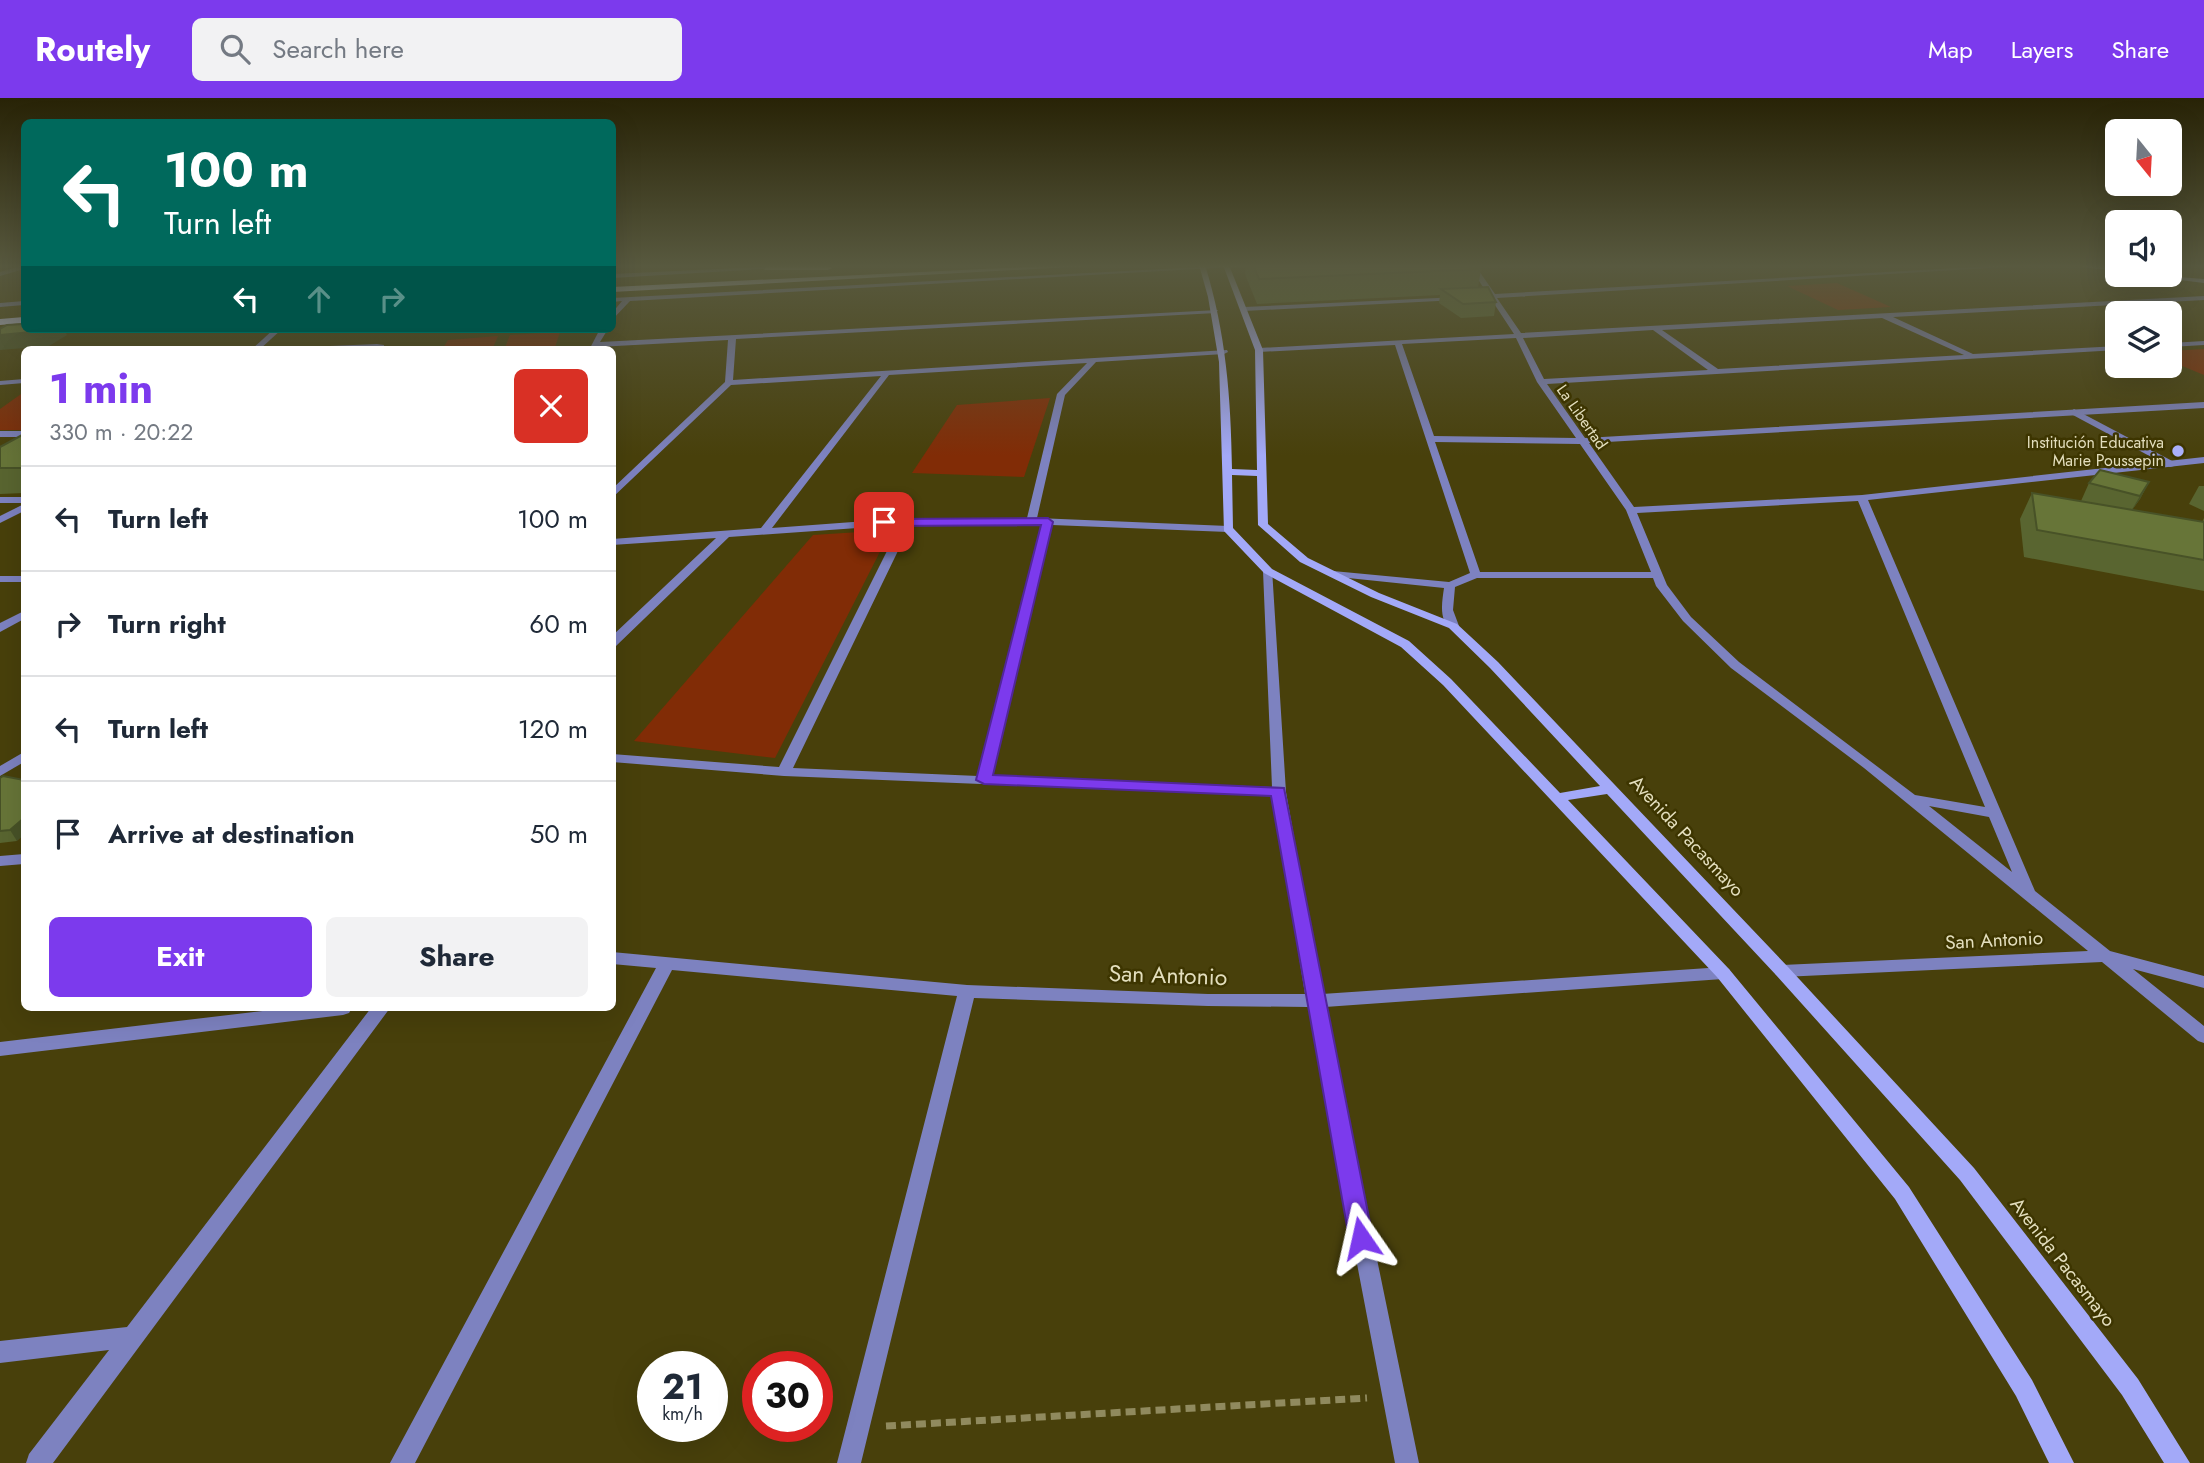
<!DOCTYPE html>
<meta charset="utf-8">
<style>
body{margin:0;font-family:Jost,sans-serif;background:#f2f2f3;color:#1f2937;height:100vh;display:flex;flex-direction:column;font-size:26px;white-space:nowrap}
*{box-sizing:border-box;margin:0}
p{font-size:23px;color:#747a83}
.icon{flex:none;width:38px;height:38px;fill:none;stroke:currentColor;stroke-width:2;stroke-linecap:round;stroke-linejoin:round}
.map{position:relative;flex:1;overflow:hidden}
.details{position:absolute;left:21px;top:248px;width:595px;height:665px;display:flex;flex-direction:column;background:#fff;border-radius:10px;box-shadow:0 7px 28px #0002}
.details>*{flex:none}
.banner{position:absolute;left:21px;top:21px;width:595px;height:214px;border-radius:10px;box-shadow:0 7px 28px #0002;background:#00695c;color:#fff;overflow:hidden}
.needle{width:46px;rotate:162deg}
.controls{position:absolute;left:2105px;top:21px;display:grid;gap:14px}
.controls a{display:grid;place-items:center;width:77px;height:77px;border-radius:10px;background:#fff;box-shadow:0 7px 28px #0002;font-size:35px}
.speed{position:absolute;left:637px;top:1253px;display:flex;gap:14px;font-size:35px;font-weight:700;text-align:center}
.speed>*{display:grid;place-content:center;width:91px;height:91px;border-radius:50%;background:#fff;box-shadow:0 7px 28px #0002;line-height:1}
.speed small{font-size:18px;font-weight:400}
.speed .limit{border:10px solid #d22;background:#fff;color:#111}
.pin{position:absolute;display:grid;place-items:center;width:60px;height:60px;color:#fff;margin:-30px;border-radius:14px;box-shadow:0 4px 10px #0006}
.me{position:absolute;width:77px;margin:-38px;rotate:349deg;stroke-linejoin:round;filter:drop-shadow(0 0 5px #0008)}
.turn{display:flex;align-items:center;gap:24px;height:147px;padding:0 28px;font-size:32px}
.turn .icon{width:91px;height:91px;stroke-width:2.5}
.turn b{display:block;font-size:49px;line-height:60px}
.lanes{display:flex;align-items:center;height:66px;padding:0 28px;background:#0003;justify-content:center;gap:35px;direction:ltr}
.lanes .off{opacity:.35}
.round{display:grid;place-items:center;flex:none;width:74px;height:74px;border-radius:10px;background:#f2f2f3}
.overview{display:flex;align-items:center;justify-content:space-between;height:119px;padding:0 28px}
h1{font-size:42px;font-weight:700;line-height:52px;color:#7c3aed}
.button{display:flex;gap:14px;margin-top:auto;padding:14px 28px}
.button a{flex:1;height:80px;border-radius:10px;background:#7c3aed;color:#fff;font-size:28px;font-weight:700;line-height:80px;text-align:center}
.button a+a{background:#f2f2f3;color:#1f2937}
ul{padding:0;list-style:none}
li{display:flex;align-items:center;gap:21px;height:105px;padding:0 28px;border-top:2px solid #e0e1e3}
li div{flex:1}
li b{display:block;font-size:26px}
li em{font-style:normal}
header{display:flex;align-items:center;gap:42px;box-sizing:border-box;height:98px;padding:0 35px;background:#7c3aed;color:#fff}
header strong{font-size:33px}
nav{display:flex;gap:38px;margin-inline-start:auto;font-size:24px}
.search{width:490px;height:63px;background:#f2f2f3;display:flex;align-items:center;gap:18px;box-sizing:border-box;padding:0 24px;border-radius:10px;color:#747a83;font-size:26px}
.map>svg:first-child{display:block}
.green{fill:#812c06}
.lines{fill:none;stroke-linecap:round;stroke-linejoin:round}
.path{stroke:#908a5e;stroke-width:7;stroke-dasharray:10 5;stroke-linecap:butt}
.service{fill:#7d82c0;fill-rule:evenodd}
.minor{fill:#7d82c0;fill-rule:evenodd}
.secondary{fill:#a3a9f8;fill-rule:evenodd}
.primary{fill:#c7ccff;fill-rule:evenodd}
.wall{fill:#596530}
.shaded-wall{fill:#485227}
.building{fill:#677538;stroke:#485227;stroke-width:2}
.route{fill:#7c3aed;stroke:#51269a;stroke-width:2}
.poi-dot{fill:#aab0fb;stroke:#3d3500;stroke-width:2.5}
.labels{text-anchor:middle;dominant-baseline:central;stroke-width:5;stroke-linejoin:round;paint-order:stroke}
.far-street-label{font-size:16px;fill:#e3debd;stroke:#3d3500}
.far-poi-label{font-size:16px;fill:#e3debd;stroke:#3d3500;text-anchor:end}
.street-label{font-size:19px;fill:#e3debd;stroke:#3d3500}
.near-street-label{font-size:23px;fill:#e3debd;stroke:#3d3500}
</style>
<header>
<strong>Routely</strong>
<div class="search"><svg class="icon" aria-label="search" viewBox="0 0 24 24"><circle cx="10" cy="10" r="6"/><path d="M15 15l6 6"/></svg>Search here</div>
<nav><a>Map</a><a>Layers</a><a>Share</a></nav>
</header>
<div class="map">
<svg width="2204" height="1365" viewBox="0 0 2204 1365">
<rect width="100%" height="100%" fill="#48400b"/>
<g class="green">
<polygon points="1837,185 1891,209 1838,212 1787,188"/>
<polygon points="560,234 554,252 504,252 510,237"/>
<polygon points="498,238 492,252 442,252 448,242"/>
<polygon points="2204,251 2204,277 2170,263 2170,253"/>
<polygon points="24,294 24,332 0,332 0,311"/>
<polygon points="1050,300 1024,379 912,375 957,307"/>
<polygon points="891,432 775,660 634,643 813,437"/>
</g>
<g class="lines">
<polyline class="path" points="886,1328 1367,1300"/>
<g class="service">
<polygon points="377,246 384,247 384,252 279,252 283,250"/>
<polygon points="2074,311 2176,365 2178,367 2170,369 2071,316 2070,314"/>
</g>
<g class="minor">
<polygon points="24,167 24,171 0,178 0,174"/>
<polygon points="801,167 832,167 612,180 612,176"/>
<polygon points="1237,167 1267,167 630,203 612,222 612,215 622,203 612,204 612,200"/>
<path d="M1469,167H1475L1495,196L2010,167H2038L1497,200L1521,235L2204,198V202L1893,219L1973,256L2118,248V252L1547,286L1585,340L2204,304V310L1589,345L1634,409L1862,397L2204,359V365L1868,402L2035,793L2110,853L2204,878V890L2133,871L2204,928V945L2198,943L2102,864L1782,879L1776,877L1774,873L1776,869L1782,867L2088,853L1864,670L1731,570L1683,523L1656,488L1653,480H1477L1455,489L1453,512L1459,528L1453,532C1438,524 1442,504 1444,490L1329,478V474L1333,473L1449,484L1470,475L1395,247L1259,254L1255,252L1259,250L1514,236L1491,201L1481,199L1488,197ZM1882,220L1964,257L1718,271L1662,232ZM1653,232L1708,272L1544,281L1523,240ZM1516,240L1537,284L1576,340L1434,338L1402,246ZM1435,344L1580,346L1626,412L1651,474H1480ZM1858,403L1985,709L1915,697L1739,564L1691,519L1667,487L1637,415ZM1929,708L1989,719L2012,774Z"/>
<polygon points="1459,199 1457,202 1244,213 1241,211 1244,209"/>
<polygon points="24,203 24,207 0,209 0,205"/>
<path d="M1218,212L1216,215L736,241L733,282L1227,252L1228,254L1224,256L1096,264L1065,297L1037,420L1228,428L1233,431L1228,434L1052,427L992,678L1272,689L1263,473L1268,470L1272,471L1286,694L1322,896L1723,869L1729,871L1731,875L1729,879L1723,881L1325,909L1419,1365H1395L1308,909L1208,908L974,900L861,1365H837L957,898L672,872L415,1365H390L656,870L612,866V854L967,887L1208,896H1305L1273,698L784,678L612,664V656L779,669L900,427L729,439L616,548H612V538L716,440L612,447V441L761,430L881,278L731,287L612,400V391L725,284L728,242L597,249L595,252H589L600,231H608L600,244ZM1087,265L1057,296L1027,420H907L772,430L889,277ZM911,426H1042L978,678L793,670Z"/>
<polygon points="274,231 282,231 259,252 251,252"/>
<polygon points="2204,243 2204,247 2170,249 2170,245"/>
<polygon points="24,281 24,285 0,287 0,283"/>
<rect x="0" y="333" width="24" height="6"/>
<rect x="0" y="399" width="24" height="6"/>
<polygon points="24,406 24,413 0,425 0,418"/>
<rect x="0" y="478" width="24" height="6"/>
<polygon points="24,513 24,521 0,534 0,525"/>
<polygon points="24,654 24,664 0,678 0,668"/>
<polygon points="24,756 24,766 0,768 0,758"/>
<polygon points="288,910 352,910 349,915 343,917 0,958 0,944"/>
<polygon points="371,910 390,910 53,1365 26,1365 29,1356 109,1252 0,1265 0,1243 127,1229"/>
</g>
<g class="secondary">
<path d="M1199,167H1205C1226,234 1231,301 1232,371L1257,372L1255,252L1223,167H1229L1263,252L1268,426L1308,460L1379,495L1457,526L1498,564L1788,869L1974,1070L2138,1281L2190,1365H2164L2122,1297L1960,1082L1776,877L1607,696L1568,702L1729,871L1909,1089L2032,1282L2074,1365H2049L2016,1298L1895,1101L1717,879L1443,587L1401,549L1264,475L1224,433L1219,264L1208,199ZM1232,377L1257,378L1258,427L1300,464L1371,499L1449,530L1490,570L1600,688L1560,695L1451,581L1409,543L1272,471L1233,430Z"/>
<polygon points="2079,167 2118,169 2118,173 2082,169"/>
<polygon points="2153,177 2204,181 2204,185 2156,179"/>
</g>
<g class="primary">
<polygon points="1065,167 1106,167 612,194 612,189"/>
<polygon points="767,168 828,168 832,170 828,172 764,172"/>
<polygon points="24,219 24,225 0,227 0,221"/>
</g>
</g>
<g class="wall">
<polygon points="1246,167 1478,167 1481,171 1478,190 1496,204 1494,218 1461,220 1439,205 1440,197 1257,206 1245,176"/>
<polygon points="24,336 24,395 0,396 0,349"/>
<polygon points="2149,384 2140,401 2132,412 2202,424 2204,420 2204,493 2024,459 2020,421 2032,395 2081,403 2089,385"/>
<polygon points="2199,388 2204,388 2204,413 2189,406"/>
<polygon points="0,680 17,743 0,745"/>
</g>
<g class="shaded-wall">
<polygon points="46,231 64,231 67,237 49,248 0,252 0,237"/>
<polygon points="2149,384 2140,401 2130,415 2140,398"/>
<polygon points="24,720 24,737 17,743 10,732"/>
</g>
<g class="building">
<polygon points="1253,167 1478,167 1481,171 1259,181"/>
<polygon points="1488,189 1496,204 1463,206 1441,191"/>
<polygon points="24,226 24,231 46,231 42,233 0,237 0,231 7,227"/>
<polygon points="561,249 556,252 523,252"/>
<polygon points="24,336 24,370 0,370 0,349"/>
<polygon points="2100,372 2149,384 2140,398 2089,385"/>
<polygon points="2032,395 2204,424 2204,462 2037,432"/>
<polygon points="3,678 24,682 24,720 10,732 0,733 0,680"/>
</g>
<linearGradient id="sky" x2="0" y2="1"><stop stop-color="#282306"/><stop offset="0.47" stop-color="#58593f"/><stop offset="1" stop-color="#58593f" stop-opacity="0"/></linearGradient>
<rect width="2204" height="358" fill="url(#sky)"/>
<polygon class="route" points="1048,420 1053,424 993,677 1284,690 1373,1140 1370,1148 1361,1151 1353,1148 1349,1140 1271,698 984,686 976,682 1041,427 884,428 878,424 884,421"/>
<circle class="poi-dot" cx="2178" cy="353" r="7"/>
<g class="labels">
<g class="far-street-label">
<text transform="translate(1582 319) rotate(55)">La Libertad</text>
</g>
<g class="far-poi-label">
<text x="2164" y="344">Institución Educativa<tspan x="2164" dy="18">Marie Poussepin</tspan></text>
</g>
<g class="street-label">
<text transform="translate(1687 738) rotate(47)">Avenida Pacasmayo</text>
<text transform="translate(1994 842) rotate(-3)">San Antonio</text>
<text transform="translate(2063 1164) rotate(52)">Avenida Pacasmayo</text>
</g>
<g class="near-street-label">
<text transform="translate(1168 877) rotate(2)">San Antonio</text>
</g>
</g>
</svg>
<div class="controls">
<a><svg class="needle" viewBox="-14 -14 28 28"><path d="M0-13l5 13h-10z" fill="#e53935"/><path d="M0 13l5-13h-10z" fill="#747a83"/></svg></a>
<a><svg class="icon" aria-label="sound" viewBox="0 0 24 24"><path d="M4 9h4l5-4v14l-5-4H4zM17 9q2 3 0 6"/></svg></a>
<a><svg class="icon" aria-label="layers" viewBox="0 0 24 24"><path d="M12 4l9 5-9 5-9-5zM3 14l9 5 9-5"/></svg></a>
</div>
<div class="speed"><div>21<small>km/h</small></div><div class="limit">30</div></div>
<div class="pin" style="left:884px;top:424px;background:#d93025"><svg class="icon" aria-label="arrive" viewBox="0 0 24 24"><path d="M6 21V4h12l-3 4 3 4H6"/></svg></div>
<svg class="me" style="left:1361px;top:1140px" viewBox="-20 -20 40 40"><path d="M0-17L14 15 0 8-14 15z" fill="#7c3aed" stroke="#fff" stroke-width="4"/></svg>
<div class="banner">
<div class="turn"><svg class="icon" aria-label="left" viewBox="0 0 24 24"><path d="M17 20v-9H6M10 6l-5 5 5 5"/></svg><div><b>100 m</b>Turn left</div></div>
<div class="lanes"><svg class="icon" aria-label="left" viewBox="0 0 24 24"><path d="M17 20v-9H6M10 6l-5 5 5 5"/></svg><svg class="icon off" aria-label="ahead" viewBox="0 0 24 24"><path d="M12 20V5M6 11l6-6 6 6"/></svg><svg class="icon off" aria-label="right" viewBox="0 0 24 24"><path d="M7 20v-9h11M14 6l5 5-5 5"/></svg></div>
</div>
<section class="details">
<div class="overview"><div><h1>1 min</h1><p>330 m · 20:22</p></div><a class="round" style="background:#d93025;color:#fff"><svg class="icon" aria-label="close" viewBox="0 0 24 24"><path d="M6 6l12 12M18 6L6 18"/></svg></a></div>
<ul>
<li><svg class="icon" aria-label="left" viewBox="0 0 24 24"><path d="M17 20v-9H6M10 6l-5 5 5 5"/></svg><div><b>Turn left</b></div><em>100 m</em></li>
<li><svg class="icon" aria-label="right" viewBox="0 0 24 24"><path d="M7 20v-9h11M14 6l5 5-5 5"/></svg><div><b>Turn right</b></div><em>60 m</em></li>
<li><svg class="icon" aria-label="left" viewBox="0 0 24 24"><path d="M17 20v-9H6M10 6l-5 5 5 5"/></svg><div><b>Turn left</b></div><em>120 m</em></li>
<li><svg class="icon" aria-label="arrive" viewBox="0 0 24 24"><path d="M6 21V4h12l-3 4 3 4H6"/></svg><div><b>Arrive at destination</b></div><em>50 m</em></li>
</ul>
<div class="button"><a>Exit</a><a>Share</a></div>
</section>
</div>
